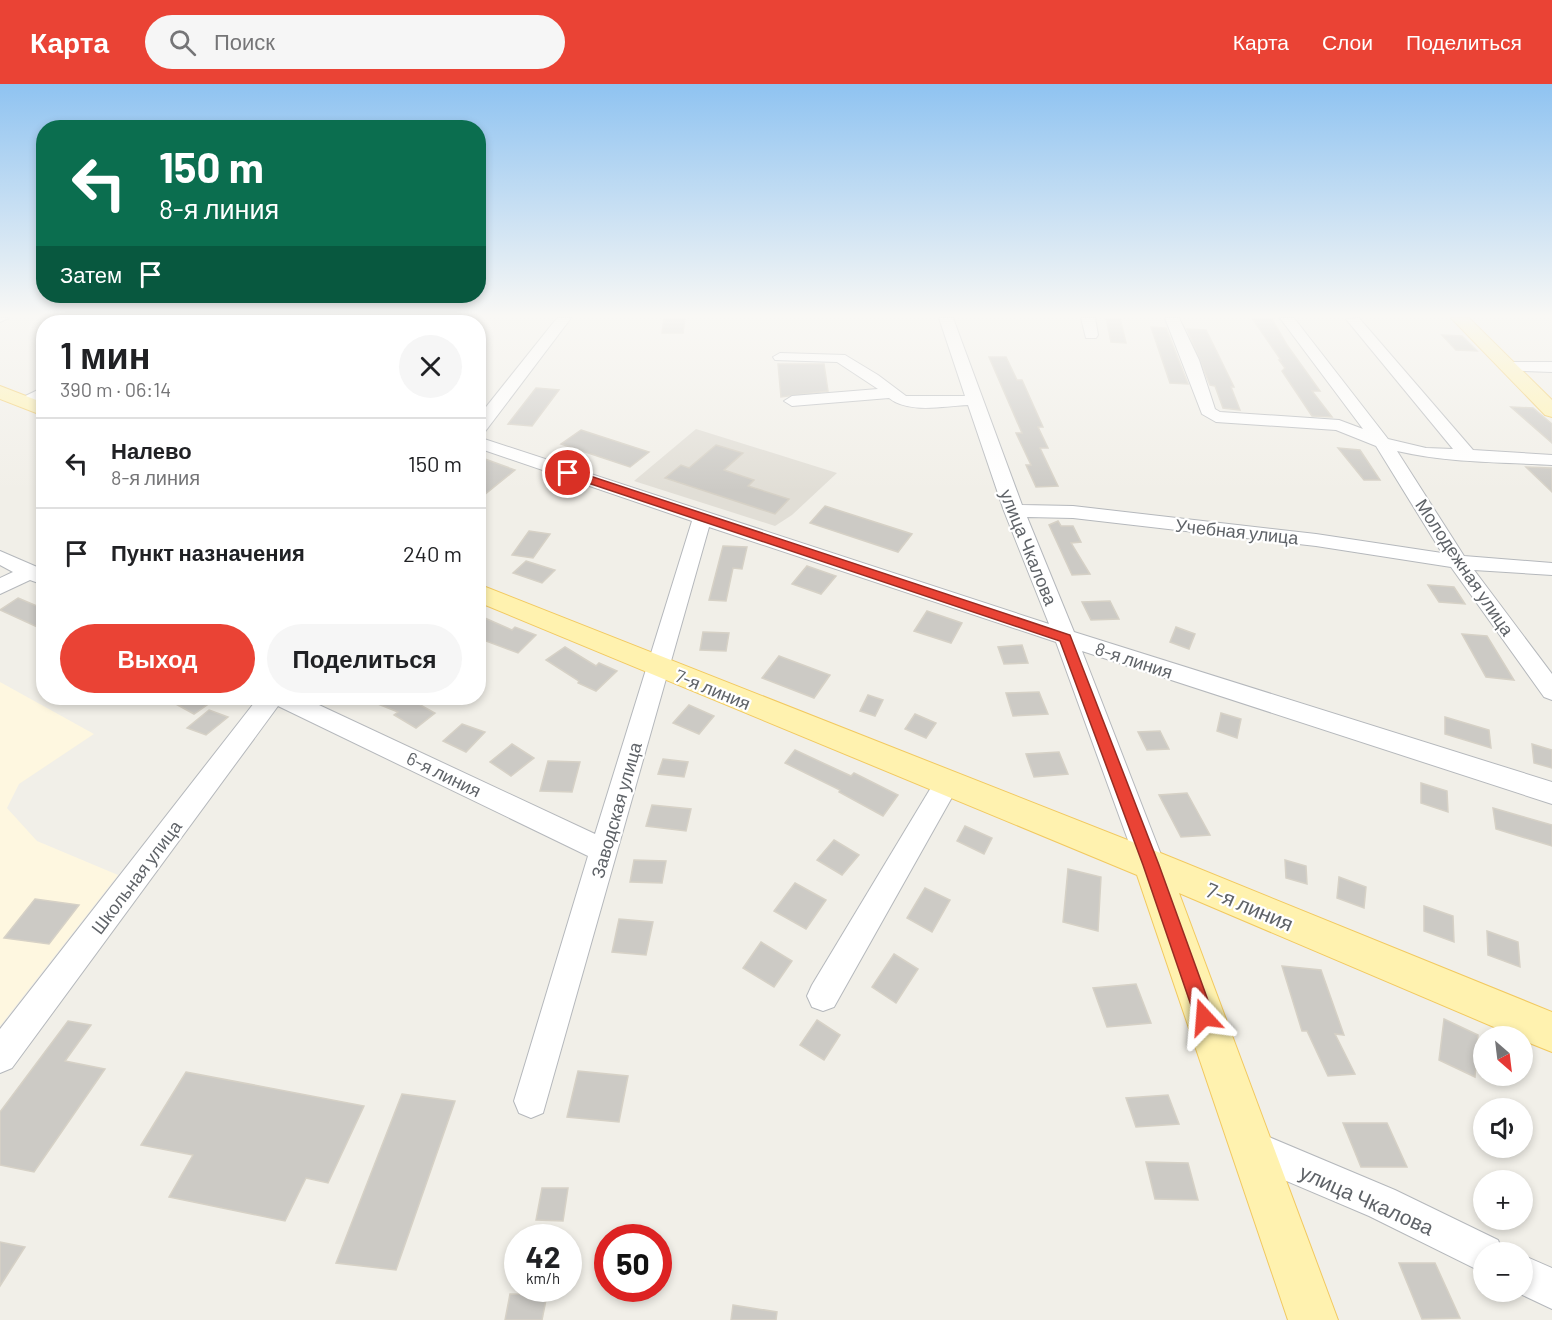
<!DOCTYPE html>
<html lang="ru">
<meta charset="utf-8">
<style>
body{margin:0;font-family:Barlow,sans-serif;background:#f6f6f6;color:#202124;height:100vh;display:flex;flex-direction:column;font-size:22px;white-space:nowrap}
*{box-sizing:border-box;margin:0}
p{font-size:20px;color:#757577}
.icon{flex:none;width:33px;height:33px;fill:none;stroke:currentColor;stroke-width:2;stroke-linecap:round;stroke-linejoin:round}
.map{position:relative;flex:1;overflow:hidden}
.drawer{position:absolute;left:36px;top:231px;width:450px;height:390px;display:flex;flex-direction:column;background:#fff;border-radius:24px;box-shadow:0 3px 9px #0003}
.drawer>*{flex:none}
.banner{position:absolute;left:36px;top:36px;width:450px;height:183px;border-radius:24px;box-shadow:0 3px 9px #0003;background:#0b6e4f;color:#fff;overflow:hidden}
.needle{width:39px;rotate:152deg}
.tools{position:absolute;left:1473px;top:942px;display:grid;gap:12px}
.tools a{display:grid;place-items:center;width:60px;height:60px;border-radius:50%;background:#fff;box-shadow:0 3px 9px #0003;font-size:30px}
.speed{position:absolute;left:504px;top:1140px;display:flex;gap:12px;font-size:30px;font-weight:700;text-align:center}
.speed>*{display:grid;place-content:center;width:78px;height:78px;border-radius:50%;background:#fff;box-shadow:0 3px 9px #0003;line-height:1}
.speed small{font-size:15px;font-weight:400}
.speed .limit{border:9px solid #d22;background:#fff;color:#111}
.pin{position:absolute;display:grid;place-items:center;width:51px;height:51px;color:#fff;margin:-26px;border:3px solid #fff;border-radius:50%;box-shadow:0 2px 6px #0007}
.me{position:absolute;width:66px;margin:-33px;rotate:341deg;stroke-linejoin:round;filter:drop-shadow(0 0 4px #0008)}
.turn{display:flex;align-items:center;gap:21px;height:126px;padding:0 24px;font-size:27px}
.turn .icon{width:78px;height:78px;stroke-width:2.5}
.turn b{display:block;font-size:42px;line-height:51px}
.then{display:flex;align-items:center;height:57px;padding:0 24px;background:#0003;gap:12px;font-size:22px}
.round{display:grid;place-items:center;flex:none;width:63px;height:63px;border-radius:32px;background:#f6f6f6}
.headline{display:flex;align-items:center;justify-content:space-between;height:102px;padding:0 24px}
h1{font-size:36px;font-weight:600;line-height:45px}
.button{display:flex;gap:12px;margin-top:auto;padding:12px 24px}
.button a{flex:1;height:69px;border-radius:36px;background:#ea4335;color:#fff;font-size:24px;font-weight:600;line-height:69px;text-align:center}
.button a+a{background:#f6f6f6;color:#202124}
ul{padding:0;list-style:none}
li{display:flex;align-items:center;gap:18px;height:90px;padding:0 24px;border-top:2px solid #e0e0e0}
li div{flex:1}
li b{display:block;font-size:22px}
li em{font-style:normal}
header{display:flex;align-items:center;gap:36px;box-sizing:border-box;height:84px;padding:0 30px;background:#ea4335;color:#fff}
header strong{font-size:28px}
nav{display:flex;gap:33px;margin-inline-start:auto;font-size:21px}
.search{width:420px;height:54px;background:#f6f6f6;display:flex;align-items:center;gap:15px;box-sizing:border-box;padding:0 21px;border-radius:33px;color:#757577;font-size:22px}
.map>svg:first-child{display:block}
.commercial{fill:#fef7e0}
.education{fill:#e1ded6}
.building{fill:#cccac5;stroke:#d6d1c6;stroke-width:1.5}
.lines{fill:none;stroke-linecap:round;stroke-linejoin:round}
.minor-casing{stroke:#b5b8bc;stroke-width:2}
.major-casing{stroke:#f2c960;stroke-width:2}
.minor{fill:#fff;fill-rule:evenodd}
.major{fill:#fff2af;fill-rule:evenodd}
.route{fill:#ea4335;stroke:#982c22;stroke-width:1.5}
.labels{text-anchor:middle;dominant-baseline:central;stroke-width:4.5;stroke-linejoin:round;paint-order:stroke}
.street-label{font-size:18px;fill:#5f6368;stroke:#fff}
.near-street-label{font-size:21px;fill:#5f6368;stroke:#fff}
</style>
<header>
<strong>Карта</strong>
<div class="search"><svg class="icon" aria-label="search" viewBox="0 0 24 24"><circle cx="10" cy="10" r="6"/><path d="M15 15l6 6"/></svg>Поиск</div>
<nav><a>Карта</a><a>Слои</a><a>Поделиться</a></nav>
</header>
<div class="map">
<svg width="1552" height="1236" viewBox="0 0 1552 1236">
<rect width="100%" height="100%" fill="#f1efe8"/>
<polygon class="commercial" points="0,598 94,650 19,700 7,724 37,757 118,791 0,942"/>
<polygon class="education" points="696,345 837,389 792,431 775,442 634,397"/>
<g class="building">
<polygon points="664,234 685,234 683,249 662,249"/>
<polygon points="1106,234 1120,234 1126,259 1111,258"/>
<polygon points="1252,234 1272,235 1287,261 1320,307 1312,307 1332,333 1312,332 1282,287 1285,284 1279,276 1281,276"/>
<polygon points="1151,243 1166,244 1188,300 1170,299"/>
<polygon points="1187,245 1206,246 1234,303 1231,303 1240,326 1223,324 1215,302 1210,301"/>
<polygon points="1442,251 1462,252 1477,267 1456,266"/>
<polygon points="989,273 1006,273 1017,296 1022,296 1043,343 1038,343 1048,364 1040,364 1058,402 1036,403 1026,381 1031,381 1016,349 1022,349"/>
<polygon points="778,280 824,280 828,307 781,313"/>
<polygon points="536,304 559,306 532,342 508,340"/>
<polygon points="1511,323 1533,324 1552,340 1552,359"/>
<polygon points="581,346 649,368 630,383 561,360"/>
<polygon points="716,361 743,369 724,386 754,396 748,402 789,415 775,430 665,394 681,381 689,384"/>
<polygon points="1338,364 1360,366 1380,396 1364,396"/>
<polygon points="485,375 515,386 478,416 478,379"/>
<polygon points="1526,383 1552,384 1552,408"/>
<polygon points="825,422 912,450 898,468 810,439"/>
<polygon points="1058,437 1061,442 1073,442 1081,458 1071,459 1090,490 1072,491 1049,441"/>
<polygon points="529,447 550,450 533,474 512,471"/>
<polygon points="723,462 747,463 742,485 733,484 726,517 709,516"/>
<polygon points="526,477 555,486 542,499 513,489"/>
<polygon points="807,482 836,492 821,510 792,500"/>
<polygon points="1428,501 1454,503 1465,520 1439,518"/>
<polygon points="18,514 44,525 44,546 0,526"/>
<polygon points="1110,517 1119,535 1091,536 1082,518"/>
<polygon points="927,527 962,539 951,559 914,547"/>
<polygon points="478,531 512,546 515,543 536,551 518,569 478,554"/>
<polygon points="1176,543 1195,550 1189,565 1170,558"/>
<polygon points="703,548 729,549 726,567 700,566"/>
<polygon points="1462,550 1487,552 1514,596 1486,593"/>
<polygon points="1022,561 1028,579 1004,580 998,563"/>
<polygon points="565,563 596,582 599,579 617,587 596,607 578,599 579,597 546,576"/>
<polygon points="779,572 830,591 814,614 762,594"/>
<polygon points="1039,608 1048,630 1013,632 1006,609"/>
<polygon points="868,611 883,616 875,632 860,627"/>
<polygon points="165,614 217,614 194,630"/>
<polygon points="363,614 408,614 435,629 416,644 394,631 398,628"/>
<polygon points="689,621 714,632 699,650 673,639"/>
<polygon points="209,626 228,633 206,651 187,644"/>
<polygon points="1221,629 1241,635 1237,654 1217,647"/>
<polygon points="915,630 936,639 926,654 905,645"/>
<polygon points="1445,633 1489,646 1491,664 1445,650"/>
<polygon points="462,640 485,648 466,668 443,657"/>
<polygon points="1160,647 1169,665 1147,666 1138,648"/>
<polygon points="512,660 534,674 511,692 490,678"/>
<polygon points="1532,660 1552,666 1552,684 1534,679"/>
<polygon points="795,666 851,692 854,689 898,711 883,732 839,708 840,706 785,679"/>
<polygon points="1059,668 1068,690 1034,693 1026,670"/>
<polygon points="663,675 688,678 684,693 658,690"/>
<polygon points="548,677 580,678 572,708 540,707"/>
<polygon points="1421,699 1447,707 1448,728 1421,719"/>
<polygon points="1187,709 1210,751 1181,753 1159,711"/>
<polygon points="652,721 691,725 686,747 646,742"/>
<polygon points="1493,724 1552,741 1552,762 1496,745"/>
<polygon points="965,742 992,754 984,770 957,757"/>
<polygon points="834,756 859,771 842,791 817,776"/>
<polygon points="634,776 666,777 662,799 630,798"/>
<polygon points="1285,776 1306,782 1307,800 1286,794"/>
<polygon points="1068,785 1101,793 1098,847 1063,838"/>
<polygon points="1339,793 1366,803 1364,824 1337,814"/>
<polygon points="795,799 826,816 806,845 774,827"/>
<polygon points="925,804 950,816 932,848 907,834"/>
<polygon points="35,815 79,821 49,860 4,854"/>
<polygon points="1424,822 1453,832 1454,858 1424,847"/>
<polygon points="619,835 653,838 646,871 612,868"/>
<polygon points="1487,847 1518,858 1520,883 1488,871"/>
<polygon points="761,858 792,877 774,903 743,884"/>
<polygon points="894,870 918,885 896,919 872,903"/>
<polygon points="1282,882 1321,886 1344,951 1335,950 1355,990 1328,992 1307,947 1302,947"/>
<polygon points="1136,900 1151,939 1107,943 1093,904"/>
<polygon points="1444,935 1478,951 1475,993 1439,976"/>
<polygon points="817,936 840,951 824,976 800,961"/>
<polygon points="68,937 91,941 65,977 105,985 34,1088 0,1081 0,1028"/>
<polygon points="578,987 628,992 619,1038 567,1033"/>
<polygon points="186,988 364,1022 328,1099 306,1094 285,1137 169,1113 193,1071 141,1061"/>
<polygon points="402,1010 455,1017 396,1186 336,1179"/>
<polygon points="1168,1011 1179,1040 1136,1043 1126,1014"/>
<polygon points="1343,1039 1387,1039 1407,1083 1361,1083"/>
<polygon points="1146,1078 1188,1079 1198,1116 1155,1115"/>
<polygon points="542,1104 568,1104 563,1137 536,1136"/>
<polygon points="0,1158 25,1163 0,1202"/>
<polygon points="1399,1179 1435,1179 1460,1234 1422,1235"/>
<polygon points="510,1210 547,1211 542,1236 505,1236"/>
<polygon points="733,1221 777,1228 776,1236 731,1236"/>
</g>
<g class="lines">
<defs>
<g id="minor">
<polygon points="0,234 9,234 0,238"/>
<polygon points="94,234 117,234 125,238 102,238"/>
<polygon points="207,234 226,234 220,238 201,238"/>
<polygon points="557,234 571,234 484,349 478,350 478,333"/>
<path d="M939,234H953L1022,421L1073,422L1316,450L1442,469L1376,362L1336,346L1216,338L1202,330L1165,234H1179L1199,276L1215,325L1220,328L1339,336L1363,345L1280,234H1294L1388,355L1426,364L1453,365L1346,235L1359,234L1473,366L1552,371V381C1500,378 1448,379 1397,367L1464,472L1552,479V491L1474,486L1552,590V616L1544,613L1451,483L1316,462L1073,434L1027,433L1074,548L1552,698V720L1082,567L1165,781L1161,790L1151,793L1141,790L1137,781L1056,558L709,443L543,1029L531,1034L519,1029L514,1017L588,772L278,622L12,984L0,989V945L258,614H304L595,750L692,437L478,364V353L1049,540L1004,427L968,321C943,322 909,330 889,314L792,322L784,317L792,312L878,305L837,278L775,276L773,273L780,269L845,271L878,291L906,312H965Z"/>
<polygon points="1081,234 1095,234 1098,251 1096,254 1086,254"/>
<polygon points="1507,278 1552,278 1552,288 1502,286 1499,283"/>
<polygon points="44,303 44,314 23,322 15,317"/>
<polygon points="0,467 44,486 44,501 30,496 0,510 0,494 13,488 0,481"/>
<polygon points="947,689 956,692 960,699 834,923 823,927 812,923 807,912 812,901 938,692"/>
<polygon points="1250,1045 1395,1106 1498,1156 1503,1168 1484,1168 1484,1189 1369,1132 1237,1076 1232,1063 1237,1050"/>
<polygon points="1522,1171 1552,1184 1552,1225 1516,1208 1522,1208"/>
</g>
<g id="major">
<polygon points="1451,234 1469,234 1552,316 1552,333 1545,331"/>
<polygon points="0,302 44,319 44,332 0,315"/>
<polygon points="478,500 1163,770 1552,928 1552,968 1522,956 1522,952 1515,952 1179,809 1338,1236 1288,1236 1137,791 478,518"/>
</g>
</defs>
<use href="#minor" class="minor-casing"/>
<use href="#major" class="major-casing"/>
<use href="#minor" class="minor"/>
<use href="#major" class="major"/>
</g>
<linearGradient id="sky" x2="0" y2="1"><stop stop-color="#8fc3f1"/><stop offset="0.57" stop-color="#f9f8f5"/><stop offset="1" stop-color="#f9f8f5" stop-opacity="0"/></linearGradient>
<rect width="1552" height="407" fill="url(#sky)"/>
<polygon class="route" points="564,386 572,386 1070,551 1159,781 1214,933 1211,939 1204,942 1198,939 1195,933 1143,781 1060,557 564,391"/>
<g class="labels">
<g class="street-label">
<text transform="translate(1237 447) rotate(6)">Учебная улица</text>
<text transform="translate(1029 463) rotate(68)">улица Чкалова</text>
<text transform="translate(1465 483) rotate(56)">Молодежная улица</text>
<text transform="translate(1134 576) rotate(18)">8-я линия</text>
<text transform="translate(713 605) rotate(22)">7-я линия</text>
<text transform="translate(444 690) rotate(26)">6-я линия</text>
<text transform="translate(616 726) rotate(-74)">Заводская улица</text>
<text transform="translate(136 793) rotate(-53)">Школьная улица</text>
</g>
<g class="near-street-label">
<text transform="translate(1250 822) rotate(23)">7-я линия</text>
<text transform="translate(1367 1115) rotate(24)">улица Чкалова</text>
</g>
</g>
</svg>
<div class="tools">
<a><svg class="needle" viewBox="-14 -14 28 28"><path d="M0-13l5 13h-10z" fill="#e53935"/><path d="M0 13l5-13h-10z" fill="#757577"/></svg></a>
<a><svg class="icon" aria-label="sound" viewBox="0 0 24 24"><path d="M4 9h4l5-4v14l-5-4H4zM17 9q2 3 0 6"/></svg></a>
<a>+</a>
<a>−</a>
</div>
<div class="speed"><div>42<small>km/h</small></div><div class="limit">50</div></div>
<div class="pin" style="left:568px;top:389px;background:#d93025"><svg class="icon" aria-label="arrive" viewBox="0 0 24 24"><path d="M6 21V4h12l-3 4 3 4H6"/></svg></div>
<svg class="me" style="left:1204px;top:933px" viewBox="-20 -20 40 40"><path d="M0-17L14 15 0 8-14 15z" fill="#ea4335" stroke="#fff" stroke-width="4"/></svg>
<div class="banner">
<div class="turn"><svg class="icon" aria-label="left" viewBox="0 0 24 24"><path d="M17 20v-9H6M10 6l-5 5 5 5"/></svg><div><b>150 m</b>8-я линия</div></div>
<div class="then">Затем<svg class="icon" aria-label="arrive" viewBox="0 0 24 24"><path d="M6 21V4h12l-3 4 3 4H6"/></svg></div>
</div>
<section class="drawer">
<div class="headline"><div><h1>1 мин</h1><p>390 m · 06:14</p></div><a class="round"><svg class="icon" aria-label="close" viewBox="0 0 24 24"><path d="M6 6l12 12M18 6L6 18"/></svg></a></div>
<ul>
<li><svg class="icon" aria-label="left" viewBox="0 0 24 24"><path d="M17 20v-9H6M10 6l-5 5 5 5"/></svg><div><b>Налево</b><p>8-я линия</p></div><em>150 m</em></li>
<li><svg class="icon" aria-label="arrive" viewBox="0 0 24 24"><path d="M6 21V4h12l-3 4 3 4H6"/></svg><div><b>Пункт назначения</b></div><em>240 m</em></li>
</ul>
<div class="button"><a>Выход</a><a>Поделиться</a></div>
</section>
</div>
